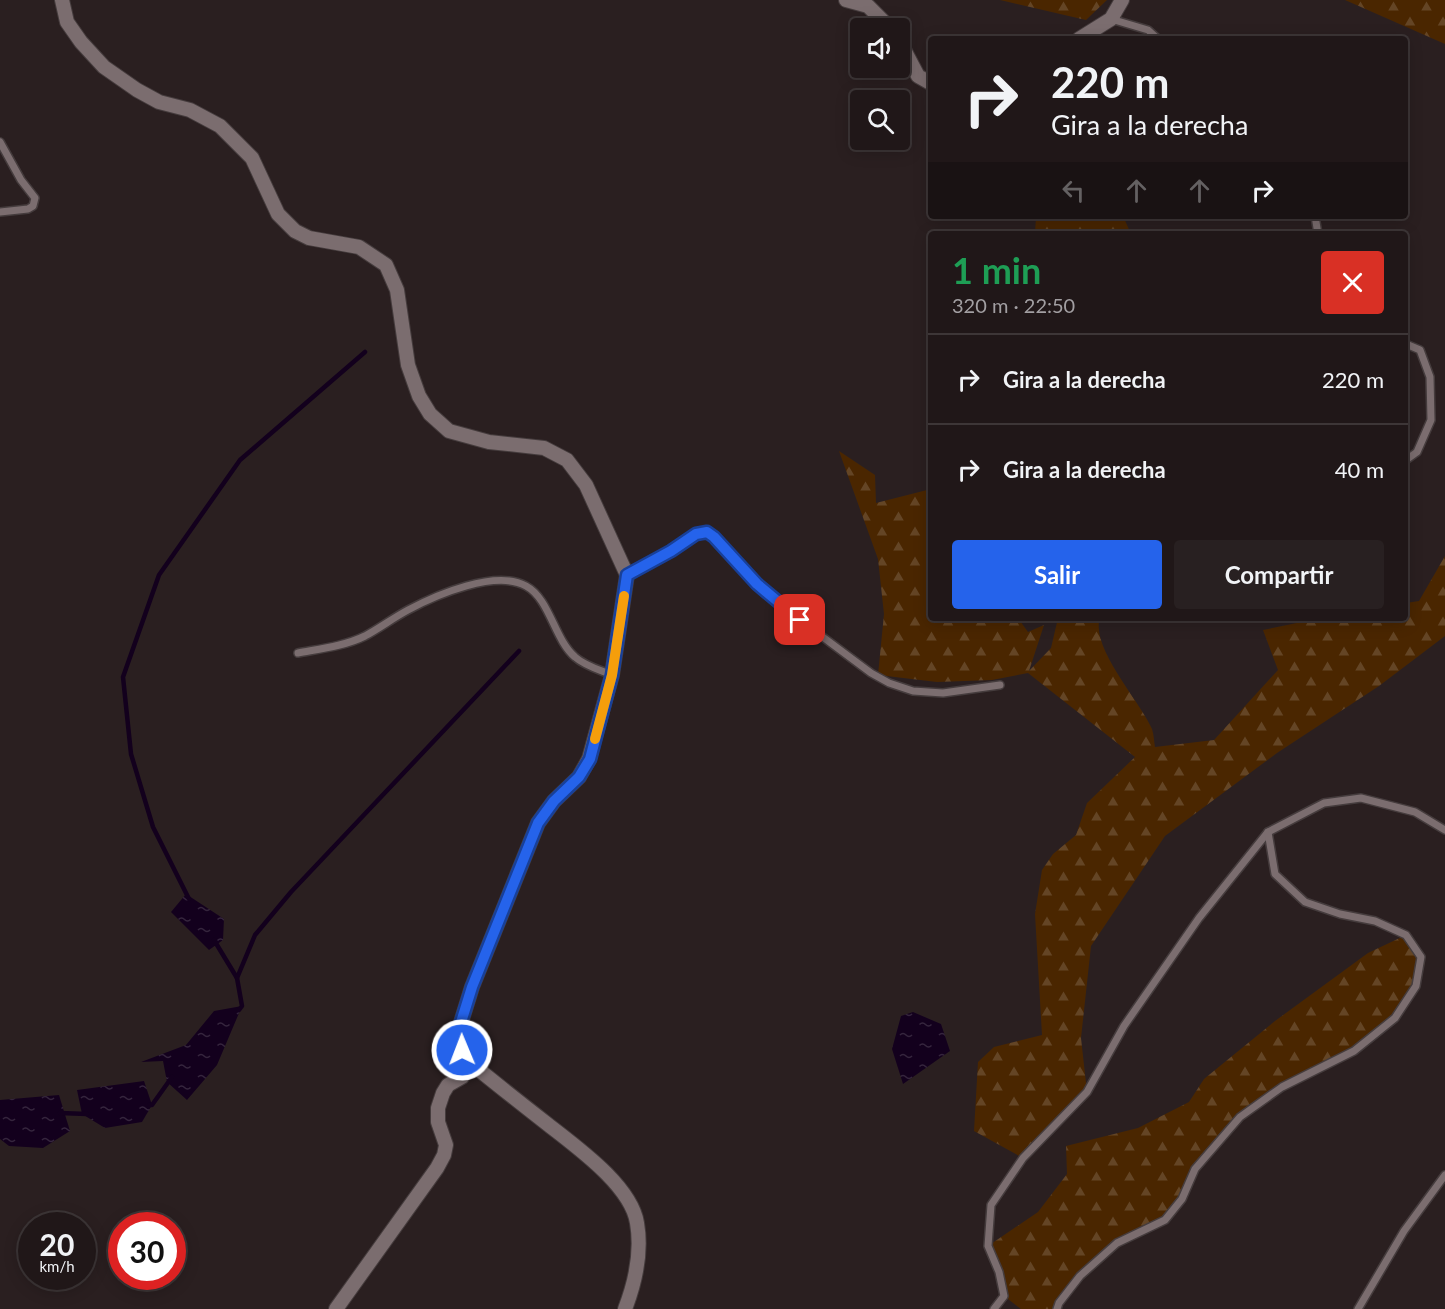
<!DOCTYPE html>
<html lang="es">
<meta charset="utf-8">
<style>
body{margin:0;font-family:Lato,sans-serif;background:#282021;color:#f1f3f6;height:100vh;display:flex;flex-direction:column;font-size:22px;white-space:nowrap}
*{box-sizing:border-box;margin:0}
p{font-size:20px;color:#a29fa2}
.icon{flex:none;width:33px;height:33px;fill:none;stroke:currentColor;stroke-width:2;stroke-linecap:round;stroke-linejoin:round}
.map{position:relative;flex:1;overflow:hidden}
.sheet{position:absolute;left:928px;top:231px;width:480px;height:390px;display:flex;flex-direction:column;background:#201718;border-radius:6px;box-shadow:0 3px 15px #0003,0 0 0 2px #3d3637}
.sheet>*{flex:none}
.banner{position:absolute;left:928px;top:36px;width:480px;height:183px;border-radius:6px;box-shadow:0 3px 15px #0003,0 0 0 2px #3d3637;background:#201718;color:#f1f3f6;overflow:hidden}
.fabs{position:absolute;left:850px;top:18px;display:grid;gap:12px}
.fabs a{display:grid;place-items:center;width:60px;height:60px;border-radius:6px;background:#201718;box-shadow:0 3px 15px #0003,0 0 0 2px #3d3637;font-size:30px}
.speed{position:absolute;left:18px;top:1212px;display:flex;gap:12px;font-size:30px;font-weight:700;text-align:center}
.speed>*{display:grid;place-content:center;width:78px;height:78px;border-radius:50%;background:#201718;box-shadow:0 3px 15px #0003,0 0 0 2px #3d3637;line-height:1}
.speed small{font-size:15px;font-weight:400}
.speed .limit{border:9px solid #d22;background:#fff;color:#111}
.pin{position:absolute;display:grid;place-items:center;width:51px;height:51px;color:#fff;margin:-26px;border-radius:12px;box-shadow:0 3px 9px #0006}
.me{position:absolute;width:66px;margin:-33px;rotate:359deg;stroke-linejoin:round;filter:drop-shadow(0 0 4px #0008)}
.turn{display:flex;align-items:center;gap:21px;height:126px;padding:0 24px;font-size:27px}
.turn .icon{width:78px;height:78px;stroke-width:2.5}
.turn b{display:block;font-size:42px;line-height:51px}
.lanes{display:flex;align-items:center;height:57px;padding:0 24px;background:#0003;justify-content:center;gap:30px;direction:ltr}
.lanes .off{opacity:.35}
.round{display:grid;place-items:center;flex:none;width:63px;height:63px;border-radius:6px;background:#282021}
.headline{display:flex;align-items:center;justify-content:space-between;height:102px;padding:0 24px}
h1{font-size:36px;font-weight:700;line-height:45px;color:#1e9e55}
.primary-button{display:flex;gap:12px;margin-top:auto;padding:12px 24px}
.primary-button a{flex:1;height:69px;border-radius:6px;background:#2563eb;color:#fff;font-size:24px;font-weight:700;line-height:69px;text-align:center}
.primary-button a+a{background:#282021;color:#f1f3f6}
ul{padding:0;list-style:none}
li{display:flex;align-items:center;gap:18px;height:90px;padding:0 24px;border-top:2px solid #3d3637}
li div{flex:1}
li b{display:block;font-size:22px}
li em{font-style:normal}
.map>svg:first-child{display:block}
.forest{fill:url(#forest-firs)}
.water{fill:url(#water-ripples)}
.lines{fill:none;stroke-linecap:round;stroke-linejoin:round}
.stream{stroke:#13001d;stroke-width:4.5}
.lane-casing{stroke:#453c3d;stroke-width:10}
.street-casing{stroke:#453c3d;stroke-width:16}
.lane{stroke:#7b6d6f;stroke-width:7}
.street{stroke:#7b6d6f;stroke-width:14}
.route-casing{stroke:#184099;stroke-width:15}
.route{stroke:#2563eb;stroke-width:10}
.slow{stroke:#f59e0b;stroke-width:10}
</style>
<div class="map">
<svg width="1445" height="1309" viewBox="0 0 1445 1309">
<defs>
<pattern id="forest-firs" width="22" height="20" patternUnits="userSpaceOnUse" patternTransform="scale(1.5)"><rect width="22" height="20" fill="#4a2600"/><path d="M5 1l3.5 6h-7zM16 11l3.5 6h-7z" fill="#644525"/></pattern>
<pattern id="water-ripples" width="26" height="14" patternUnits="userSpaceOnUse" patternTransform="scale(1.5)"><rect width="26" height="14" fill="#13001d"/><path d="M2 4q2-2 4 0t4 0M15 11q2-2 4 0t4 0" fill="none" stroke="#35253d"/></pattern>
</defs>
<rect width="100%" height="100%" fill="#2a1f20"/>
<g class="forest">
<polygon points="1000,0 1107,0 1086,20"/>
<polygon points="1345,0 1445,0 1445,44"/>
<polygon points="1036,216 1123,216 1131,234 1035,234"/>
<path d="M839,451L875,475L876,503L931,489L932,618H1018L1028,632L1044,625L1029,671L1051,648L1058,618H1100C1090,647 1140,701 1152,729C1154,735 1154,742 1155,747L1214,740L1278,670L1263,630L1321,618H1406V603L1419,601L1445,556V636L1379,686L1277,753L1165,836L1091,946L1081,1038L1087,1092L1023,1158L974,1131L978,1062L994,1047L1042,1035L1035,914L1042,870L1053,854L1076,835L1087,803L1135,757L1028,673L992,680L937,682L878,675L884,614L878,559Z"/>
<polygon points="1406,935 1425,963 1416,986 1395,1018 1354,1051 1282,1087 1240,1117 1195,1169 1182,1199 1165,1220 1117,1243 1080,1276 1057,1309 1021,1309 1004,1296 988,1246 1038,1212 1067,1174 1066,1146 1138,1128 1189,1102 1204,1079 1275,1021 1368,953"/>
</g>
<g class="water">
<polygon points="186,894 224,919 223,940 209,950 171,912"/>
<polygon points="242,1006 217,1065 187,1100 167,1082 163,1061 141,1062 186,1045 214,1011"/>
<polygon points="913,1012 941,1024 950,1051 903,1084 892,1049 901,1016"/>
<polygon points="144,1081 152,1105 142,1122 105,1128 82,1114 77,1090"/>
<polygon points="59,1095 70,1131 43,1148 9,1146 0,1139 0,1100"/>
</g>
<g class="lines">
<g class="stream">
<polyline points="189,899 153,827 131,754 123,677 159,575 240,460 365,352"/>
<polyline points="214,940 237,978 242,1006 239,1010"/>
<polyline points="237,978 255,935 291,892 519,651"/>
<polyline points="149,1105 152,1105 172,1077"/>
<polyline points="60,1113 87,1114"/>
</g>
<defs>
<g id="lane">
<polyline points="1111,19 1148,30 1158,39"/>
<polyline points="0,142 21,180 35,198 33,206 28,209 0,212"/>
<polyline points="1315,216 1318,234"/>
<polyline points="1406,344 1420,350 1430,377 1431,420 1417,452 1406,460"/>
<polyline points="627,575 671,551 696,534 707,532 714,537 757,584 800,620 871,673 889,683 913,691 943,693 1000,685"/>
<path d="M298,653C319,649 345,646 365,636C380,628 393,618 408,610C436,595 496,569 526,586C550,599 554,639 575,657C585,666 600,670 612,675"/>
<polyline points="994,1309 1004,1296 999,1272 988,1246 991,1205 1023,1158 1087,1092 1124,1026 1199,918 1268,832 1324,803 1361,798 1415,812 1445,830"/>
<polyline points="1057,1309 1059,1303 1080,1276 1117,1243 1165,1220 1182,1199 1195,1169 1240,1117 1282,1087 1354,1051 1395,1018 1416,986 1421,957 1406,935 1375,921 1340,914 1305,902 1275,874 1268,832"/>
<polyline points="1358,1309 1404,1231 1445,1175"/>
</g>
<g id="street">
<path d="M62,0L67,22L81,42L104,67L137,90L159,102L190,110L220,126L252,158L278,214L295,231L309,238L359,247L386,265L397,290L408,365L419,396L430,414L449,431L489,442L544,448L567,460L586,485L627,575L612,675L589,759L579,777L554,801L538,823L472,987L458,1032L459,1041L462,1050L478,1069C500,1087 523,1105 546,1123C575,1146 631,1185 637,1223C642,1252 635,1283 625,1309"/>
<polyline points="846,0 868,6 890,28"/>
<polyline points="1079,39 1111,19 1122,0"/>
<polyline points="900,42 918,76 932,84"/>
<polyline points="336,1309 437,1168 444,1155 446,1145 438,1122 438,1108 443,1093 448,1085 462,1077 472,1062"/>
</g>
</defs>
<use href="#lane" class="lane-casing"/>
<use href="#street" class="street-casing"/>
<use href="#lane" class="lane"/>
<use href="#street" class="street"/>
</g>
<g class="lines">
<defs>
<polyline id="route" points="462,1050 459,1041 458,1032 472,987 538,823 554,801 579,777 590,759 612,675 627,575 671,551 696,534 707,532 714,537 757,584 800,620"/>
</defs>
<use href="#route" class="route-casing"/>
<use href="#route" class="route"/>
<polyline class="slow" points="595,739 612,675 624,596"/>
</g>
</svg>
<div class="fabs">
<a><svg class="icon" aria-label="sound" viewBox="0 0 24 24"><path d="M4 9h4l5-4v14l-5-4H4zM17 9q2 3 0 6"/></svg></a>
<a><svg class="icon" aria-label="search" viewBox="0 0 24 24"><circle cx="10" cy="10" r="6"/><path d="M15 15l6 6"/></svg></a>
</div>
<div class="speed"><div>20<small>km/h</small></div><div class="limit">30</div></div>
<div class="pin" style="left:800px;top:620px;background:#d93025"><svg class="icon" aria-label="arrive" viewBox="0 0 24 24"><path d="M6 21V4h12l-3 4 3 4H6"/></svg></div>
<svg class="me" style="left:462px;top:1050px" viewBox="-20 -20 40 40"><circle r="17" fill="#2563eb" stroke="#fff" stroke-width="3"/><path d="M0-11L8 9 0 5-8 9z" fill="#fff"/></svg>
<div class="banner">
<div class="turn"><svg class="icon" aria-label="right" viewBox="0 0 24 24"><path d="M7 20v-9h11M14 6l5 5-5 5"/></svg><div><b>220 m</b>Gira a la derecha</div></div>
<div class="lanes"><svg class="icon off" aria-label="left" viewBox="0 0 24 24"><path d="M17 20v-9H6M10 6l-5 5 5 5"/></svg><svg class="icon off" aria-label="ahead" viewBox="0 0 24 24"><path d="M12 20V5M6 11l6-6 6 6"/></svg><svg class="icon off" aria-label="ahead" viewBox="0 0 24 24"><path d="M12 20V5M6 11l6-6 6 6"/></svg><svg class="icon" aria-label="right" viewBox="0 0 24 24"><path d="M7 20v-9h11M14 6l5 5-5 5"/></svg></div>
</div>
<section class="sheet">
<div class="headline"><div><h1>1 min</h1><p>320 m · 22:50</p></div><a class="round" style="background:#d93025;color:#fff"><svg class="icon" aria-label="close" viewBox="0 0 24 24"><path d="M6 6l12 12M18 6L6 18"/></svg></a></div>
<ul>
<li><svg class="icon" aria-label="right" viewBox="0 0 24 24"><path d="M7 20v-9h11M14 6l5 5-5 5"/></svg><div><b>Gira a la derecha</b></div><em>220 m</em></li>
<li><svg class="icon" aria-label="right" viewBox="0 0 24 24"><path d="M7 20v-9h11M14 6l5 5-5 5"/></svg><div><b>Gira a la derecha</b></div><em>40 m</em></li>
</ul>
<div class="primary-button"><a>Salir</a><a>Compartir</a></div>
</section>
</div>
